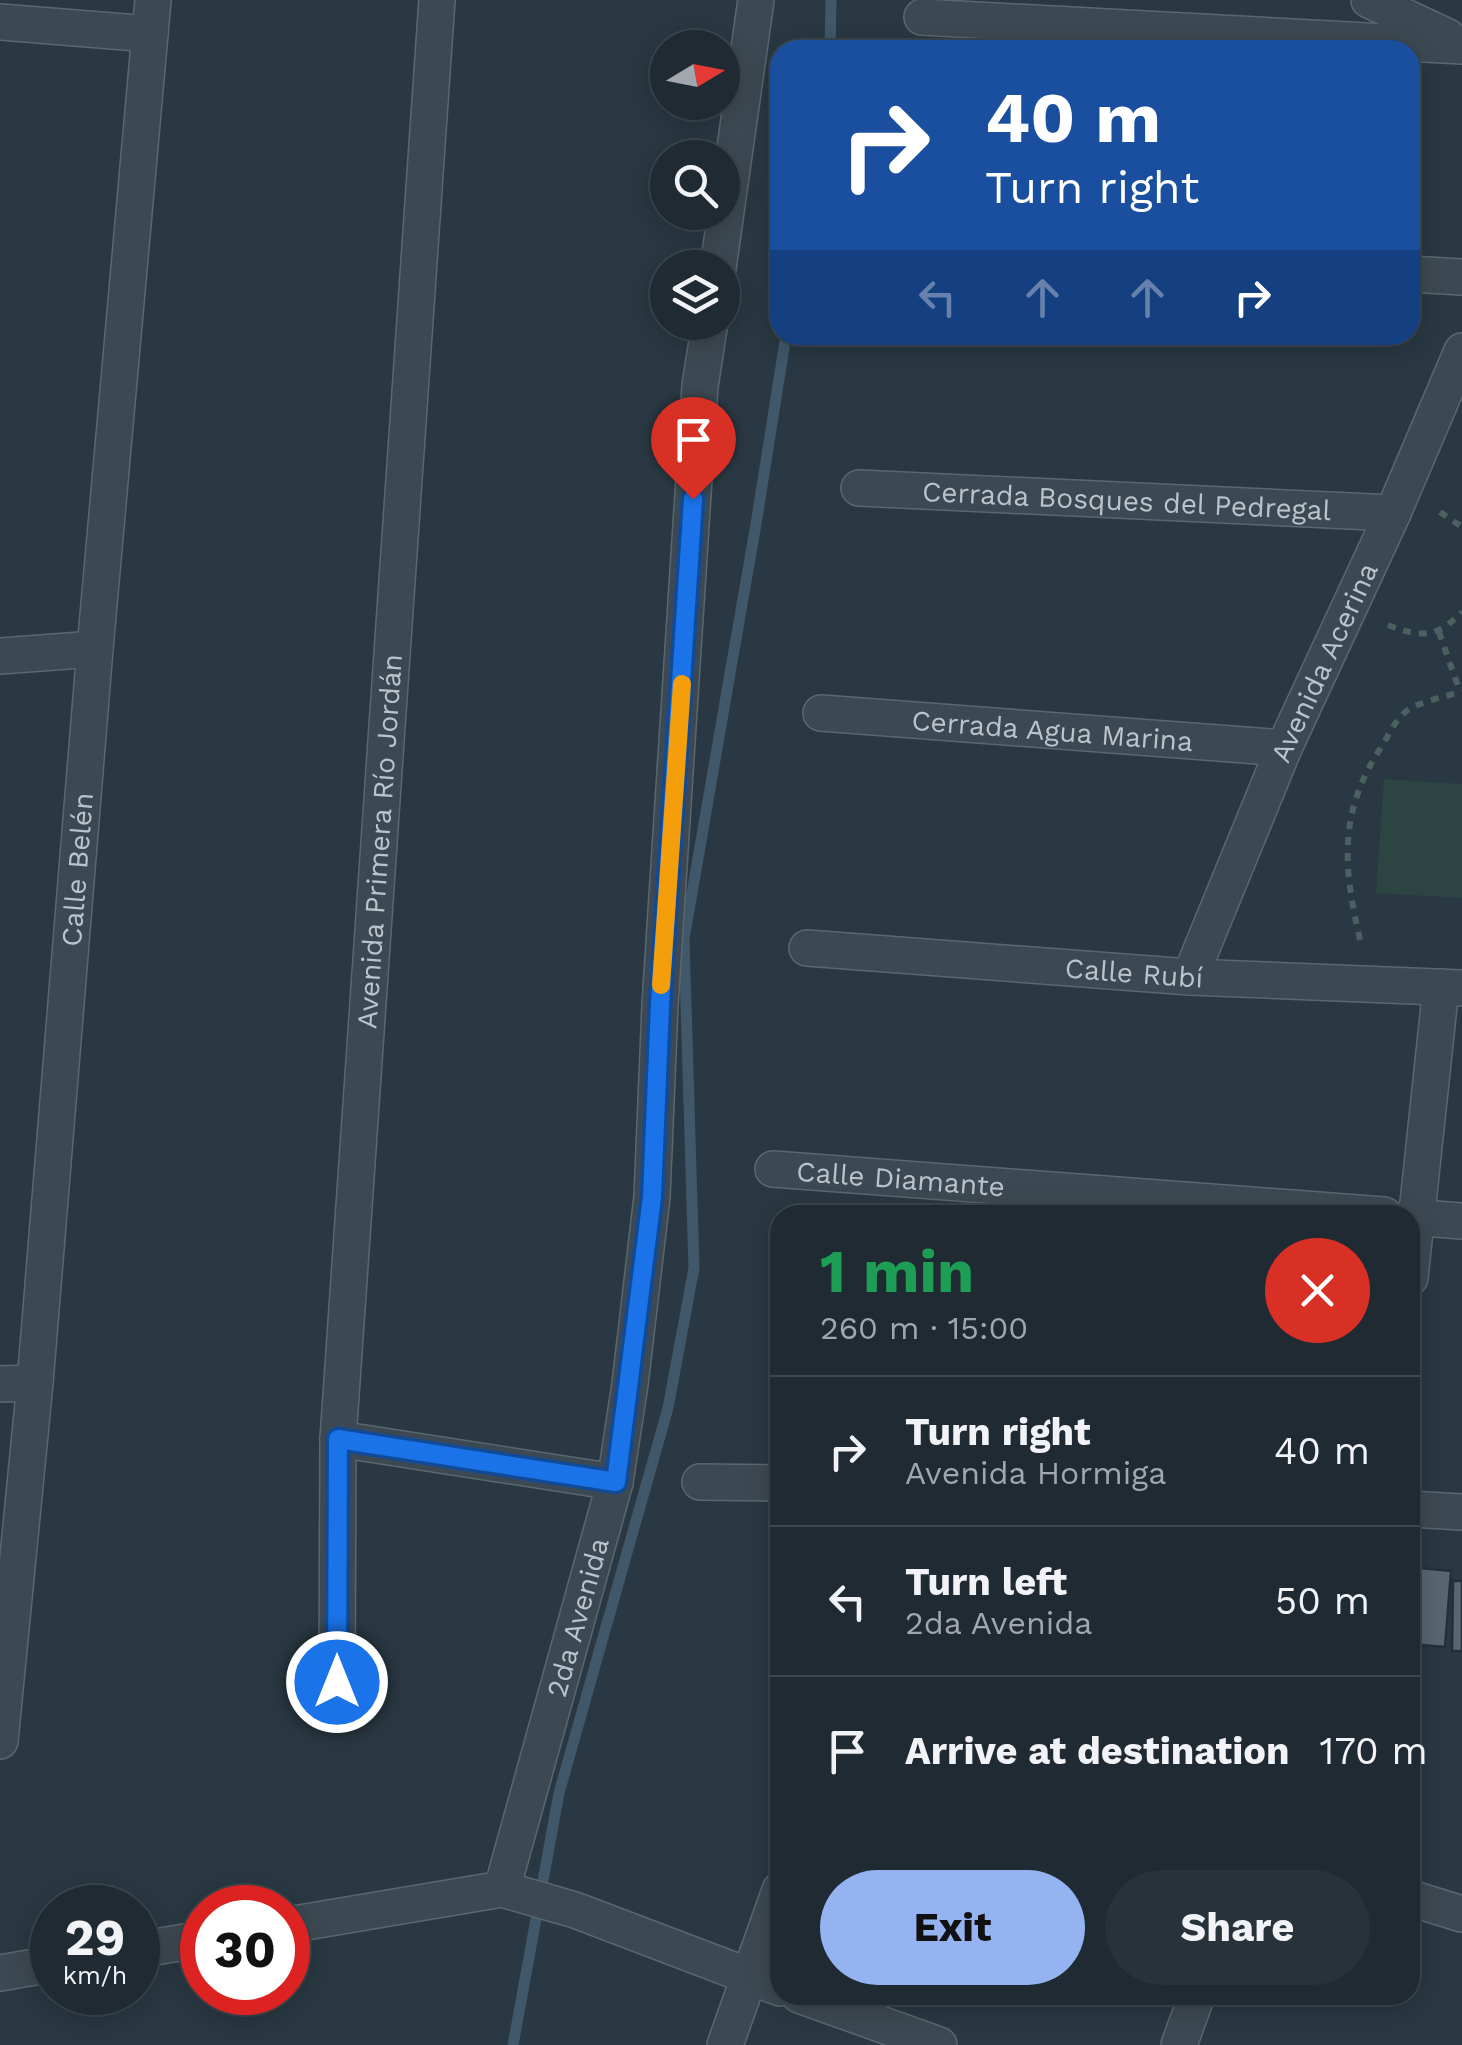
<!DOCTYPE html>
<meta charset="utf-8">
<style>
body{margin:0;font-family:"Work Sans",sans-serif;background:#27323a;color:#f1f3f6;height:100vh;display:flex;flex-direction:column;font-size:38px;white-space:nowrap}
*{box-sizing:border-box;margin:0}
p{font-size:32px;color:#a1a7ac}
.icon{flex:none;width:55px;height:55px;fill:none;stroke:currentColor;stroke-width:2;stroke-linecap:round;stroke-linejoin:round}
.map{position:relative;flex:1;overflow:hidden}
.side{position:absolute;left:770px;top:1205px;width:650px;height:800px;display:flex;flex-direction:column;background:#1f2a32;border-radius:30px;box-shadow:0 5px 25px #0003,0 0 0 2px #3c464d}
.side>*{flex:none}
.top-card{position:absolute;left:770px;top:40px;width:650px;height:305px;border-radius:30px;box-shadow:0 5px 25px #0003,0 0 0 2px #3c464d;background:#1a4fa0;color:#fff;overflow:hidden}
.needle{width:65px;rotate:80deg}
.buttons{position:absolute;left:650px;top:30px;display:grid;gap:20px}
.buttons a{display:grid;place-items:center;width:90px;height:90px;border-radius:50%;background:#1f2a32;box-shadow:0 5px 25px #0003,0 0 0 2px #3c464d;font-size:50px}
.speed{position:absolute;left:30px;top:1885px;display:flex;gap:20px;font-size:50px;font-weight:700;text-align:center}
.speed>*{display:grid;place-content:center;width:130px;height:130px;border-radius:50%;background:#1f2a32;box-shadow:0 5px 25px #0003,0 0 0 2px #3c464d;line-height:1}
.speed small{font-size:25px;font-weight:400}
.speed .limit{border:15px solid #d22;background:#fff;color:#111}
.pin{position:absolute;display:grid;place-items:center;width:85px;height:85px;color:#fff;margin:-102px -42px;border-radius:50% 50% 50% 0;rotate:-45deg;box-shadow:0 0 10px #0007}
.pin .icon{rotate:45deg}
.me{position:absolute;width:110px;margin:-55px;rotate:0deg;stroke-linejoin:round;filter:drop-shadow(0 0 8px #0008)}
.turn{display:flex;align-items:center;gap:35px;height:210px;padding:0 50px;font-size:45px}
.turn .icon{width:130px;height:130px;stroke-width:2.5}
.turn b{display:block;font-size:70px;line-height:85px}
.lanes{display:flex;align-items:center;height:95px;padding:0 50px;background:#0003;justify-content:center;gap:50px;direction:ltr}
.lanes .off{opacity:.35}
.round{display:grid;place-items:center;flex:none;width:105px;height:105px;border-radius:52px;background:#27323a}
.head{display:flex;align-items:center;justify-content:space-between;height:170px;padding:0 50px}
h1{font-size:60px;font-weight:700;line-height:75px;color:#1e9e55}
.button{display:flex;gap:20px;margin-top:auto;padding:20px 50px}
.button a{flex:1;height:115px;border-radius:60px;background:#95b2f1;color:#111;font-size:40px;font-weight:700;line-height:115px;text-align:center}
.button a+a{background:#27323a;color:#f1f3f6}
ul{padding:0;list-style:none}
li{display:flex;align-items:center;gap:30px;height:150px;padding:0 50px;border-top:2px solid #3c464d}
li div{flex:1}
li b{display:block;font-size:38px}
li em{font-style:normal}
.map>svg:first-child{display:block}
.green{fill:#2c4543}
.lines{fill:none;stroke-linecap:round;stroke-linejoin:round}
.stream{stroke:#40586a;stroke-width:11}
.building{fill:#576672;stroke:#243039;stroke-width:2.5}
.minor-casing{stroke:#5b676f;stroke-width:38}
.path{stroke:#4b6160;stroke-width:6;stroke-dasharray:8 8;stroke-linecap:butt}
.minor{stroke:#3d4952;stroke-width:35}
.route-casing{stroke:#114b97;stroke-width:25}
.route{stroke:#1a73e8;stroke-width:18}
.slow{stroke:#f59e0b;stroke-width:18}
.labels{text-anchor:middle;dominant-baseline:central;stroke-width:8;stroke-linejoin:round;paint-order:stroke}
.street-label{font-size:28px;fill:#bac4cc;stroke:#212e37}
</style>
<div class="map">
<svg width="1462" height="2045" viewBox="0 0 1462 2045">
<rect width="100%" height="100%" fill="#293842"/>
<polygon class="green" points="1384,779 1462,784 1462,898 1376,893"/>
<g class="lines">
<g class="stream">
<polyline points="830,50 831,0"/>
<polyline points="513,2045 559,1793 668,1408 694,1268 684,939 757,518 786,335"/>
</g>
</g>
<g class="building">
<polygon points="1410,1567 1451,1571 1445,1647 1410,1644"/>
<polygon points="1453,1581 1462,1581 1462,1651 1452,1651"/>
</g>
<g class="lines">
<defs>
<g id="minor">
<polyline points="1369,0 1448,37"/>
<polyline points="922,17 1462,46"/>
<polyline points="0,22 150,34"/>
<polyline points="718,268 756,0"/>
<polyline points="1410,274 1462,277"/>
<path id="s1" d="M859,488L1393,513"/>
<polyline points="0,656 95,649"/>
<path id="s2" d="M821,713L1284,748"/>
<path id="s3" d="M807,948L1190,977L1462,988"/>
<path id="s4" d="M1190,977L1284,748L1393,513L1462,351"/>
<path id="s5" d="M773,1169L1384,1215"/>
<polyline points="1410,1217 1462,1221"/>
<polyline points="1410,1278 1441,987"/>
<polyline points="0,1384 35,1383"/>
<polyline points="338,1439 615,1482"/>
<polyline points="700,1482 780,1483"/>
<polyline points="1410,1509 1462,1512"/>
<path id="s6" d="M337,1682L338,1439L437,0"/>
<path id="s7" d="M0,1741L35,1383L95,649L153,0"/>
<path id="s8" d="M502,1889L615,1482L630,1384L652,1197L660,1005L700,386L710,322"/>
<polyline points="1410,1898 1462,1914"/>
<polyline points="288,1925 502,1889 575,1910 780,1988"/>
<polyline points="138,1950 202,1939"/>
<polyline points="0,1973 52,1964"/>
<polyline points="799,1995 939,2045"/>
<polyline points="725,2045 780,1890"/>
<polyline points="1179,2045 1197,1995"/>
</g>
</defs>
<use href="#minor" class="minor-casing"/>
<g class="path">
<polyline points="1440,512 1462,527"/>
<path d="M1388,625C1420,638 1437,638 1462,612"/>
<polyline points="1439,632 1460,692"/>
<path d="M1360,940C1343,866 1338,812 1382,746C1388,736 1395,721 1404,713C1416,702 1446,697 1462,691"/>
</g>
<use href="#minor" class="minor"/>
</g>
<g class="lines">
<defs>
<polyline id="route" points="337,1682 338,1439 616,1482 652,1197 660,1005 693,499"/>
</defs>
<use href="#route" class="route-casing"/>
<use href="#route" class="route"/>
<polyline class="slow" points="661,985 682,684"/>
</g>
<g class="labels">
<g class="street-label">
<text stroke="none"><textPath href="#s1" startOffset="268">Cerrada Bosques del Pedregal</textPath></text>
<text stroke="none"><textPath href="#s4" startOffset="342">Avenida Acerina</textPath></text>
<text stroke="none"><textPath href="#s2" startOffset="232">Cerrada Agua Marina</textPath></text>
<text stroke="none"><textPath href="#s6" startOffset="842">Avenida Primera Río Jordán</textPath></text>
<text stroke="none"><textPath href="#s7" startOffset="875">Calle Belén</textPath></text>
<text stroke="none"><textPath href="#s3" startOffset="328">Calle Rubí</textPath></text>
<text stroke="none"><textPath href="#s5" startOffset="128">Calle Diamante</textPath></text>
<text stroke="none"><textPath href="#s8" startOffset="282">2da Avenida</textPath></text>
</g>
</g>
</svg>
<div class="buttons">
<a><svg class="needle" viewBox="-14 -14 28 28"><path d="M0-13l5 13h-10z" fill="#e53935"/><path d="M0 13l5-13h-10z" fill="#a1a7ac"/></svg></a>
<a><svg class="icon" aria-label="search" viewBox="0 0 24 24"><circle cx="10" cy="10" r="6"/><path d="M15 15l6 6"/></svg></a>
<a><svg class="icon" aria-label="layers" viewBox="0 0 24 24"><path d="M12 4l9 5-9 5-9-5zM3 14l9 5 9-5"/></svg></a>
</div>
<div class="speed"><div>29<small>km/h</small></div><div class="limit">30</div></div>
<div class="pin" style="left:693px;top:499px;background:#d93025"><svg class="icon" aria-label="arrive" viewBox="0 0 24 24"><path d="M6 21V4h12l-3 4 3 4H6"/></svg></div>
<svg class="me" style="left:337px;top:1682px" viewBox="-20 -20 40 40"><circle r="17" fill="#1a73e8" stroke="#fff" stroke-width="3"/><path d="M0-11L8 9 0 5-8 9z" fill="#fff"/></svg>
<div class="top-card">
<div class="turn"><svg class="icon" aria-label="right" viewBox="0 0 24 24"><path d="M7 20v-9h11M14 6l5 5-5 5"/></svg><div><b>40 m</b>Turn right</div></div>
<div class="lanes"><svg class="icon off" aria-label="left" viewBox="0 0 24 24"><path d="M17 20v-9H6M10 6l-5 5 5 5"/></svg><svg class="icon off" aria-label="ahead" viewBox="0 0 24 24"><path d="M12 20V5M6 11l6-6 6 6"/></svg><svg class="icon off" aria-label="ahead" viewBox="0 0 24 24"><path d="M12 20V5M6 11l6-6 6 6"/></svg><svg class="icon" aria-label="right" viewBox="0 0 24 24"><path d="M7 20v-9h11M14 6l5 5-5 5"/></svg></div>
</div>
<section class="side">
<div class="head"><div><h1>1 min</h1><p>260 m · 15:00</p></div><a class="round" style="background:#d93025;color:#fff"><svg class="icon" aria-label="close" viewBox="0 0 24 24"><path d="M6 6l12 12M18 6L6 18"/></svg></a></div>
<ul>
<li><svg class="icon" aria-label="right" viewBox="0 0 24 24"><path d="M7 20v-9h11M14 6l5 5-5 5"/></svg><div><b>Turn right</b><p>Avenida Hormiga</p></div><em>40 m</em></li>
<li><svg class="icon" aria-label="left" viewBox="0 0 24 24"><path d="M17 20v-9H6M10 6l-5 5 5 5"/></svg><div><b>Turn left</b><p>2da Avenida</p></div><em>50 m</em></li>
<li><svg class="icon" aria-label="arrive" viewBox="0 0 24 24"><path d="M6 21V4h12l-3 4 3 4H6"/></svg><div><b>Arrive at destination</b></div><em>170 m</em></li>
</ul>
<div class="button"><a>Exit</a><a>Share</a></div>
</section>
</div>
